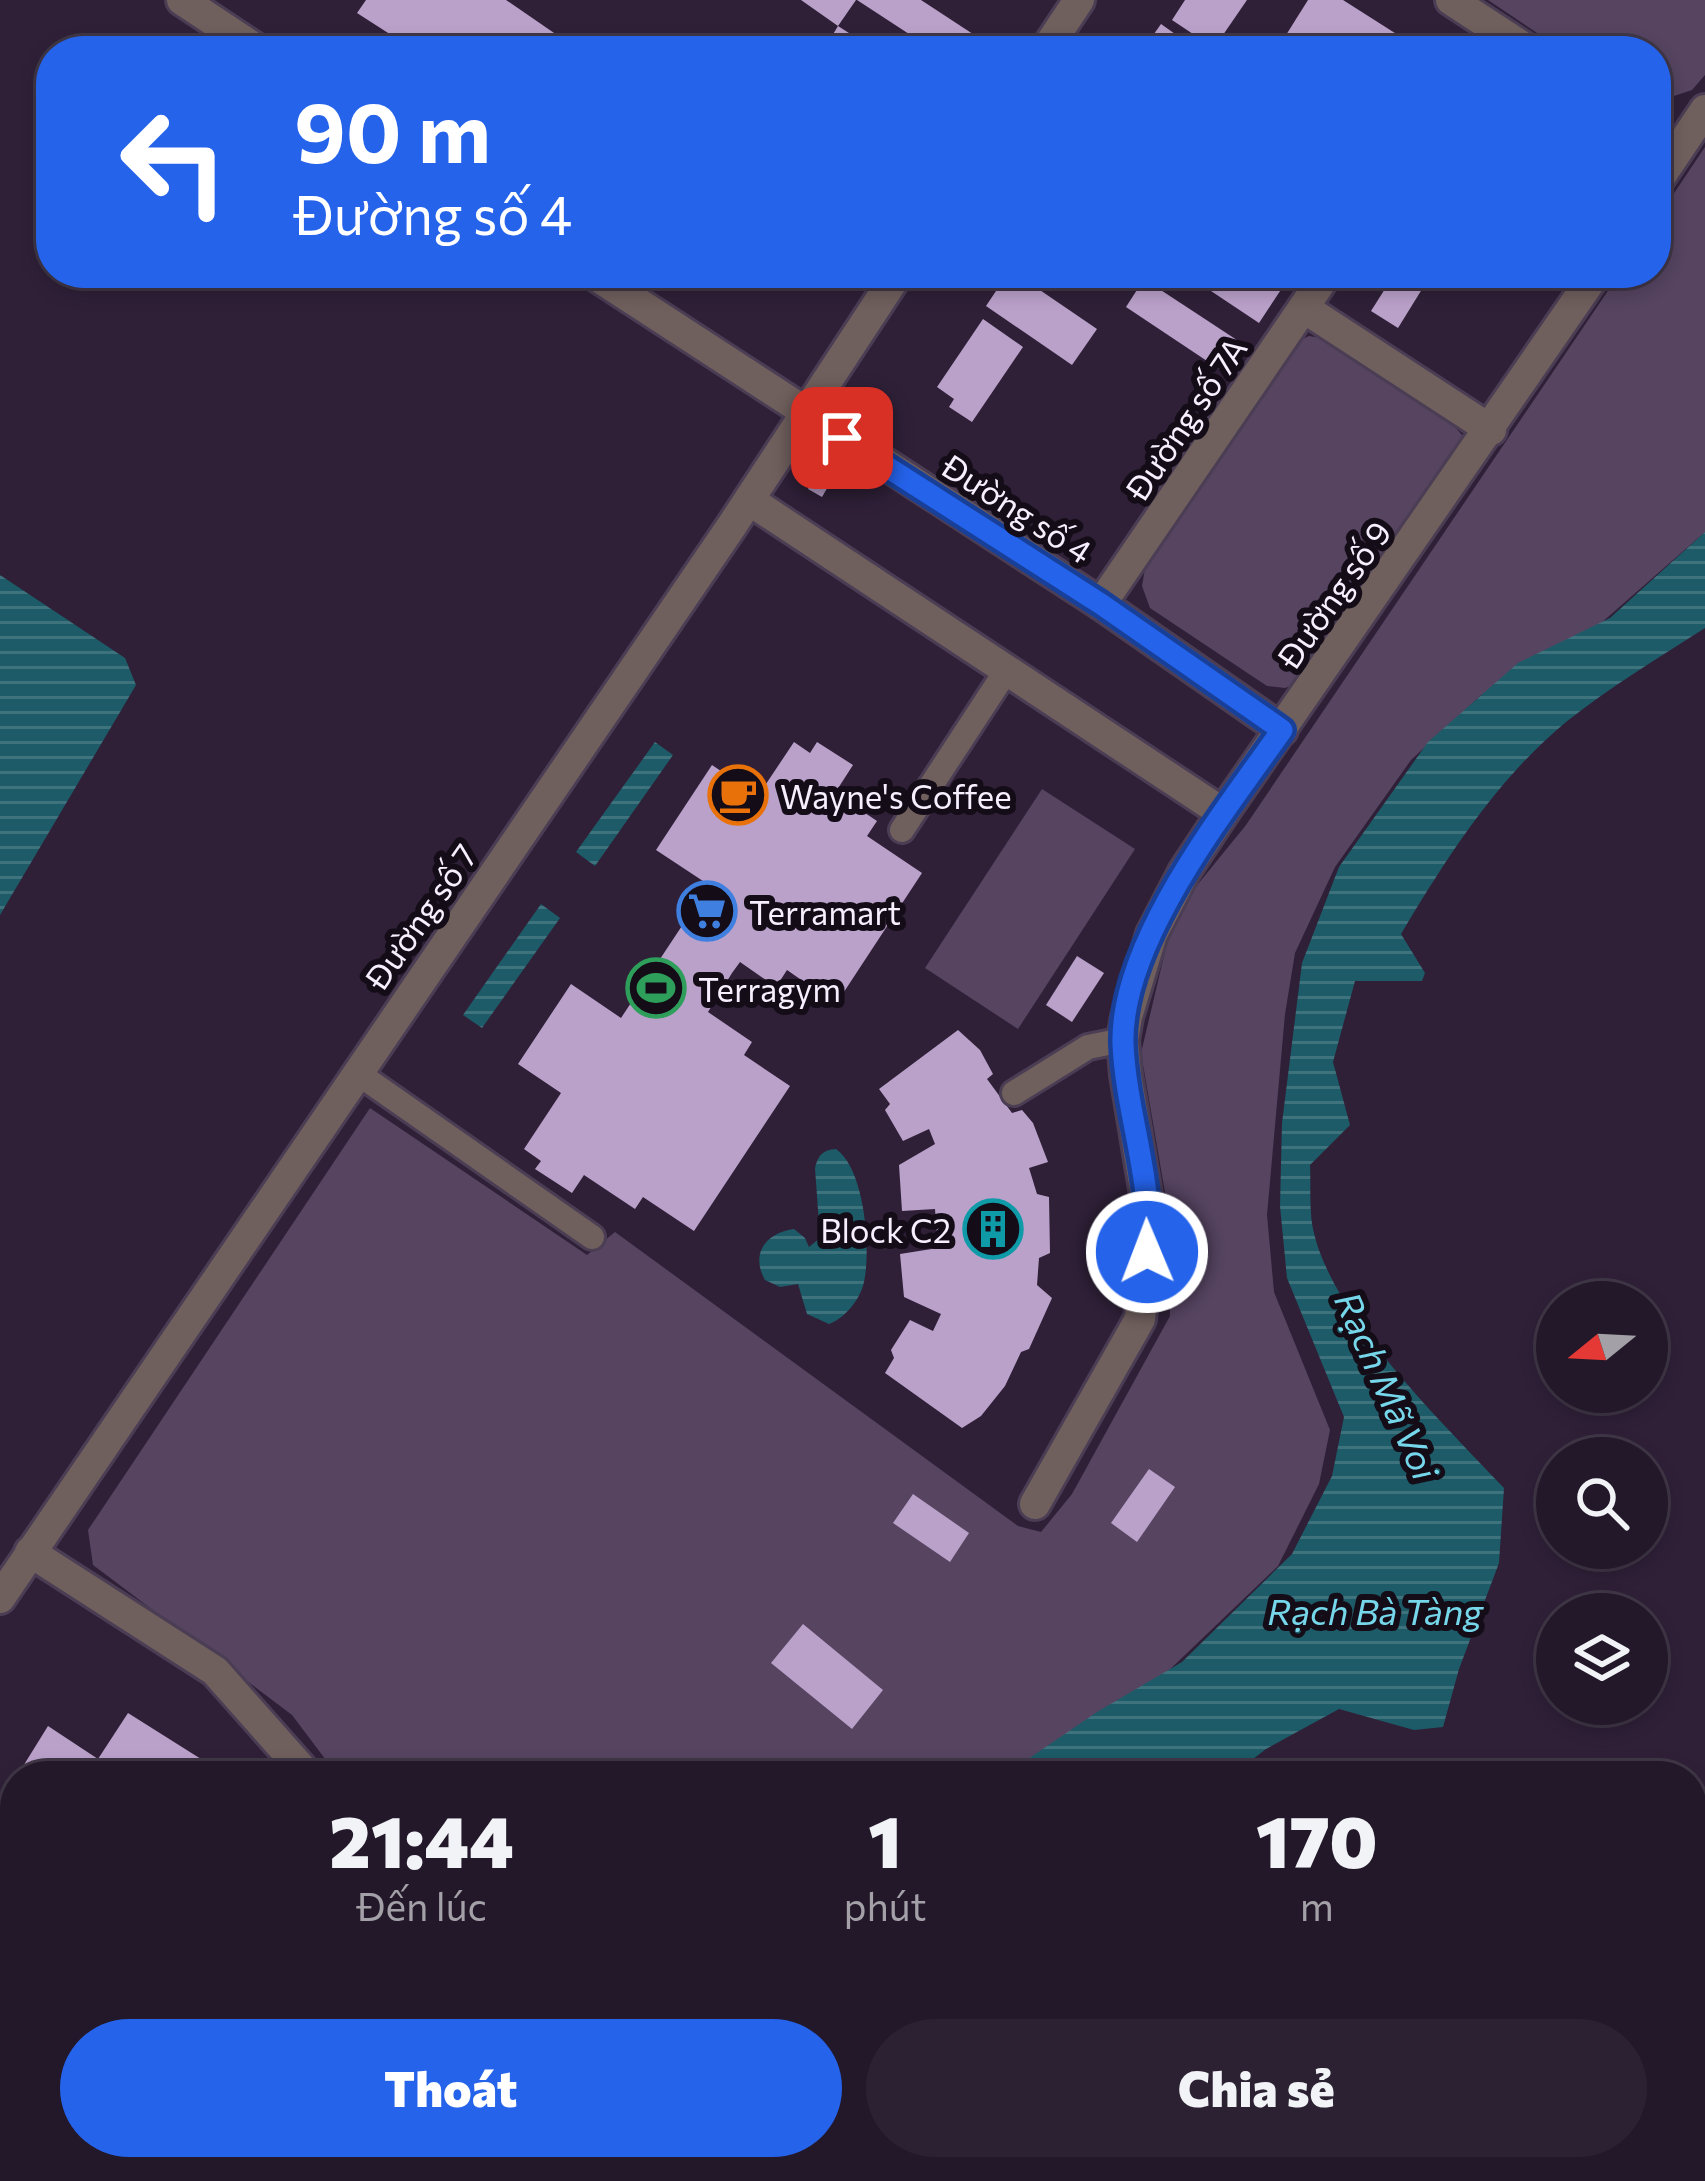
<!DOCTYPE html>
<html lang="vi">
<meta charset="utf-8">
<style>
body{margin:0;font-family:Commissioner,sans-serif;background:#2b2132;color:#f1f3f6;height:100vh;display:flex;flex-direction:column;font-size:45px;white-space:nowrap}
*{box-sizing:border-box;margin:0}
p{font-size:39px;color:#a3a0a8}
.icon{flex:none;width:66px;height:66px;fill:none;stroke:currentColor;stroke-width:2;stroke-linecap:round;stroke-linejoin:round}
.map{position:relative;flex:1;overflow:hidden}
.side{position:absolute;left:0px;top:1761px;width:1707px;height:420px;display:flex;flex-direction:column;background:#23182a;border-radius:48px 48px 0 0;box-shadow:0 6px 18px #0003,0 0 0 3px #403747}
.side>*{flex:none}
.banner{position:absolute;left:36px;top:36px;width:1635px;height:252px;border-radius:48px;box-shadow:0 6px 18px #0003,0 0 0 3px #403747;background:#2563eb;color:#fff;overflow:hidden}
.needle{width:78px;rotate:252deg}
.controls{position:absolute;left:1536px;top:1281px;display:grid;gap:24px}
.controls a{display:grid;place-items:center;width:132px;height:132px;border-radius:50%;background:#23182a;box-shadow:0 6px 18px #0003,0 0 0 3px #403747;font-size:60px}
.pin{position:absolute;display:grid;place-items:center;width:102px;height:102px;color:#fff;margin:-51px;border-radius:24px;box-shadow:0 6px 18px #0006}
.me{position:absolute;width:132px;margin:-66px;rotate:359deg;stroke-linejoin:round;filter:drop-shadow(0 0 9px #0008)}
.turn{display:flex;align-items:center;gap:42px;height:252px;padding:0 60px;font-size:54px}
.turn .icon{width:156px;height:156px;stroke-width:2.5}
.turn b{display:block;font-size:84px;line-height:102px}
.eta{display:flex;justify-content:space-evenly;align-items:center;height:204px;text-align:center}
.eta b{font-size:72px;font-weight:800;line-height:84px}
.cta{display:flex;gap:24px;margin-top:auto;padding:24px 60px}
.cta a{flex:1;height:138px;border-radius:72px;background:#2563eb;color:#fff;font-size:48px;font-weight:800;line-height:138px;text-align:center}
.cta a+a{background:#2b2132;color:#f1f3f6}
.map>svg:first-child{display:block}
.green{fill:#564461}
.water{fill:url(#water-rules)}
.building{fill:#baa1ca}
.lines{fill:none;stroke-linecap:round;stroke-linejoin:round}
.lane-casing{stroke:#4b3d54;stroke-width:30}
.street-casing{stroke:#4b3d54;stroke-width:36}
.lane{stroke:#6f5f5d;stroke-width:24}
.street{stroke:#6f5f5d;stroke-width:30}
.route-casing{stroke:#184099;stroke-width:30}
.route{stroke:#2563eb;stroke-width:21}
.labels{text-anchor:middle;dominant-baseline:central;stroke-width:12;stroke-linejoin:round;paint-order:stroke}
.street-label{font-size:33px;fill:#f7eefe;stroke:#140d18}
.poi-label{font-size:33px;fill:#f7eefe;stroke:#140d18;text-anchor:start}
.water-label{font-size:36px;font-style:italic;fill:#76d7ea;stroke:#140d18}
</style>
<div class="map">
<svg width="1705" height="2181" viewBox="0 0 1705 2181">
<defs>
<pattern id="water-rules" width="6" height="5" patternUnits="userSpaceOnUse" patternTransform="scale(3)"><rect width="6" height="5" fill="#1c5b67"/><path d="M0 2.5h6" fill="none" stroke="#3e737e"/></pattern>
</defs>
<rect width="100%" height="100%" fill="#2f2038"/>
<g class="green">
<polygon points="1488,0 1705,0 1705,75 1692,90 1656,102 1656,51 1564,51"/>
<polygon points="1705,147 1705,532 1600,624 1480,696 1411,760 1335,867 1295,953 1285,1014 1267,1215 1274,1292 1330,1430 1319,1484 1278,1566 1164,1675 1007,1776 338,1776 292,1715 93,1565 88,1530 370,1108 587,1255 615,1232 1018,1526 1041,1532 1072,1494 1170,1316 1168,1210 1141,1053 1168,939 1194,889 1246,825 1620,273 1656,273 1656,220"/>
<polygon points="1309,336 1328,339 1444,415 1462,435 1461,455 1305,681 1285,688 1267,686 1150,608 1142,586 1147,557 1294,343"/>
<polygon points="1042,789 1135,849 1018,1029 925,968"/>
<polygon points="147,2166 412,2166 393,2181 130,2181"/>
</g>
<g class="water">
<path d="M1705,532V628C1658,658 1610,687 1566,722C1496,780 1447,857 1401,934L1425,973L1422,981H1355L1333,1062L1350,1125L1310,1165C1311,1185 1309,1209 1313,1229C1331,1316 1444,1424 1504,1488L1499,1563L1459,1669L1443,1727L1414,1730L1339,1709L1266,1749L1231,1776H1003L1097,1712L1182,1662L1292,1554L1332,1476L1344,1417L1287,1278L1280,1206L1282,1123L1302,963L1339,867L1428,742L1518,663L1610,618Z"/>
<polygon points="0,575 125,658 136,685 0,915"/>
<polygon points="655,742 673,755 595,866 576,852"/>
<polygon points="541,904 560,918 482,1028 463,1015"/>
<path d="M836,1149C865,1169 871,1249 864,1282C860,1300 845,1318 829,1324L807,1314L798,1284L780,1287L765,1280C750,1253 766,1233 794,1229L805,1238L809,1247L820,1238L815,1168C818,1155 823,1150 836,1149Z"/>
<polygon points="412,2166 664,2166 641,2181 393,2181"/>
<polygon points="712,2166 962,2166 920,2181 685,2181"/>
<polygon points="1203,2166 1637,2166 1651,2181 1206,2181"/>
</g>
<g class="building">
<polygon points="366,0 506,0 573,46 570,51 425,51 403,36 399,40 357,13"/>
<polygon points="801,0 856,0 838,26"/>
<polygon points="857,0 921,0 979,38 970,51 935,51"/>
<polygon points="1185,0 1247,0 1214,48 1172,20"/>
<polygon points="1308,0 1343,0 1398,35 1388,51 1276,51"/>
<polygon points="1161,24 1199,51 1142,51"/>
<polygon points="838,26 877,51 823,51"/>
<polygon points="753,273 803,273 791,290 770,276 766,282"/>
<polygon points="1008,273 1015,273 1097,329 1072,365 986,306"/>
<polygon points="1184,273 1292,273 1259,323"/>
<polygon points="1395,273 1432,273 1398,328 1371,311"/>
<polygon points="1144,279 1243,344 1225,373 1126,307"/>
<polygon points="983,319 1023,347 972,422 949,407 954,399 937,387"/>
<polygon points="819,469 833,478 822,497 808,489"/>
<polygon points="794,742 810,753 817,742 853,765 835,793 877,821 867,836 922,873 836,1004 787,970 776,987 740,962 732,973 708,1012 752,1042 744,1055 790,1086 694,1231 643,1197 635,1209 584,1175 572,1193 535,1169 541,1161 524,1149 561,1093 518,1064 571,984 621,1018 709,885 656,850 712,765 758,796"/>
<polygon points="1077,956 1104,973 1072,1022 1046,1005"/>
<polygon points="958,1030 980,1050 993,1074 987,1079 1012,1113 1022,1110 1033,1123 1048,1162 1029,1168 1037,1194 1049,1197 1050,1253 1039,1258 1037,1285 1052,1298 1029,1349 1021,1352 1005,1386 981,1416 962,1428 885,1373 894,1358 891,1350 910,1320 933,1331 941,1314 904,1297 900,1254 938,1248 935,1209 902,1211 899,1165 935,1144 929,1129 903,1141 885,1110 890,1104 879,1089"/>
<polygon points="1149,1469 1175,1487 1137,1542 1111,1523"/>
<polygon points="913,1494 969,1533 950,1562 893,1523"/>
<polygon points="803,1624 883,1690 852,1729 771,1663"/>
<polygon points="128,1713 228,1776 17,1776 48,1726 98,1759"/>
<polygon points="15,1779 15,1830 0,1821 0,1803"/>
<polygon points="15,1868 15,2108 0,2132 0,1891"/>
</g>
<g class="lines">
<defs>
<g id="lane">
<polyline points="902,830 1008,668"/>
<polyline points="356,1072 592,1237"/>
<polyline points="1014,1093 1088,1047 1123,1040"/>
</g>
<g id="street">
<polyline points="182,0 259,51"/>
<polyline points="1451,0 1529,51"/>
<polyline points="1045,51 1079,0"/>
<polyline points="1656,183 1705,110"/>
<polyline points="592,273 1101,604 1282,730"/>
<polyline points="1304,308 1491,430"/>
<polyline points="749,500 1223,813"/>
<polyline points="1101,604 1327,273"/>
<polyline points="1035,1504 1140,1319 1150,1219 1126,1075 1123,1040 1127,1017 1152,934 1184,872 1223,813 1596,273"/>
<polyline points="30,1552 215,1671 308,1776"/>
<polyline points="0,1598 731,527 898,273"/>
</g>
</defs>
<use href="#lane" class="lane-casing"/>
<use href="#street" class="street-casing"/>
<use href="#lane" class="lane"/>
<use href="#street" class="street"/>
</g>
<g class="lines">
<defs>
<path id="route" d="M842,438L1101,604L1282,730C1225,811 1120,942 1123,1044C1126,1114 1154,1182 1147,1252"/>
</defs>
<use href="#route" class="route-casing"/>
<use href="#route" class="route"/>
</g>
<defs>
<symbol id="cafe-ring" viewBox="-11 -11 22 22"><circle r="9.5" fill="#140d18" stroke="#e8710a" stroke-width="1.5"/><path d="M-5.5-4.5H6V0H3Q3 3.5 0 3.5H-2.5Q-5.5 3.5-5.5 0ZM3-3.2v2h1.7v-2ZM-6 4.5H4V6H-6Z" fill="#e8710a"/></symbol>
<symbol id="supermarket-ring" viewBox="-11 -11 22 22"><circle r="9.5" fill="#140d18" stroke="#3f7fe0" stroke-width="1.5"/><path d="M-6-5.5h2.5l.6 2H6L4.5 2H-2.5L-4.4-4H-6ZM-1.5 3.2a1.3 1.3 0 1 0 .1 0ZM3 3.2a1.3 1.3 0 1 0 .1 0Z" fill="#3f7fe0"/></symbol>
<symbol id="stadium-ring" viewBox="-11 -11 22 22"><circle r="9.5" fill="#140d18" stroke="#2e9e5b" stroke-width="1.5"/><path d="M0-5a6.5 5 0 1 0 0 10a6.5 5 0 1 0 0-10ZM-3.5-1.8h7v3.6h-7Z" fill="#2e9e5b"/></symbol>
<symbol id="building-ring" viewBox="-11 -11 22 22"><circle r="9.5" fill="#140d18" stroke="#0f9aa8" stroke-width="1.5"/><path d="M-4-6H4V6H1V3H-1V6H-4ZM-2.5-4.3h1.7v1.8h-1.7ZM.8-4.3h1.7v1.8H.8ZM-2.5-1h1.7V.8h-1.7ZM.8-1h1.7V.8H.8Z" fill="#0f9aa8"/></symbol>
</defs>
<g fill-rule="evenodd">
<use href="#cafe-ring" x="705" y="762" width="66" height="66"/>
<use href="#supermarket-ring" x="674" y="878" width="66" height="66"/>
<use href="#stadium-ring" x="623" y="955" width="66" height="66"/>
<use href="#building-ring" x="960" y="1196" width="66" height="66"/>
</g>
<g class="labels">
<g class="street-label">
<text transform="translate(1185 418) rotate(-56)">Đường số 7A</text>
<text transform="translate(1018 508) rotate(33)">Đường số 4</text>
<text transform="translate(1333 594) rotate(-55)">Đường số 9</text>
<text transform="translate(420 916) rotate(-55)">Đường số 7</text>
</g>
<g class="poi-label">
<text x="780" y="795">Wayne's Coffee</text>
<text x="749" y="911">Terramart</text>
<text x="698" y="988">Terragym</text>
<text x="951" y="1229" text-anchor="end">Block C2</text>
</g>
<g class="water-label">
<text transform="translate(1388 1385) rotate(66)">Rạch Mã Voi</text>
<text x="1375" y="1610">Rạch Bà Tàng</text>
</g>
</g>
</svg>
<div class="controls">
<a><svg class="needle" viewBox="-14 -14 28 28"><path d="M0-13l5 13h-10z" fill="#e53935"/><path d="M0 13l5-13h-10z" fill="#a3a0a8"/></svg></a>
<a><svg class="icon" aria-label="search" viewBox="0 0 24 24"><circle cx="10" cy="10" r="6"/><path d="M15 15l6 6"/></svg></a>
<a><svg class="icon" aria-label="layers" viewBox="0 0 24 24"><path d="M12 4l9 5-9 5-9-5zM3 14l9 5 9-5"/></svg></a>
</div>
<div class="pin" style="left:842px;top:438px;background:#d93025"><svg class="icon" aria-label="arrive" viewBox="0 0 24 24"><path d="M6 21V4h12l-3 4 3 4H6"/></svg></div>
<svg class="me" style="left:1147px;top:1252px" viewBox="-20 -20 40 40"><circle r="17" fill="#2563eb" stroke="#fff" stroke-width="3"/><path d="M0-11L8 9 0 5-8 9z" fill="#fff"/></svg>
<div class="banner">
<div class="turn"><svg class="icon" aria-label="left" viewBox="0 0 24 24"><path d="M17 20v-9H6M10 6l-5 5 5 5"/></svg><div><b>90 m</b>Đường số 4</div></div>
</div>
<section class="side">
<div class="eta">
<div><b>21:44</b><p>Đến lúc</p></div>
<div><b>1</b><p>phút</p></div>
<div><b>170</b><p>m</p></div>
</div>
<div class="cta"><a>Thoát</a><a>Chia sẻ</a></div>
</section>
</div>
